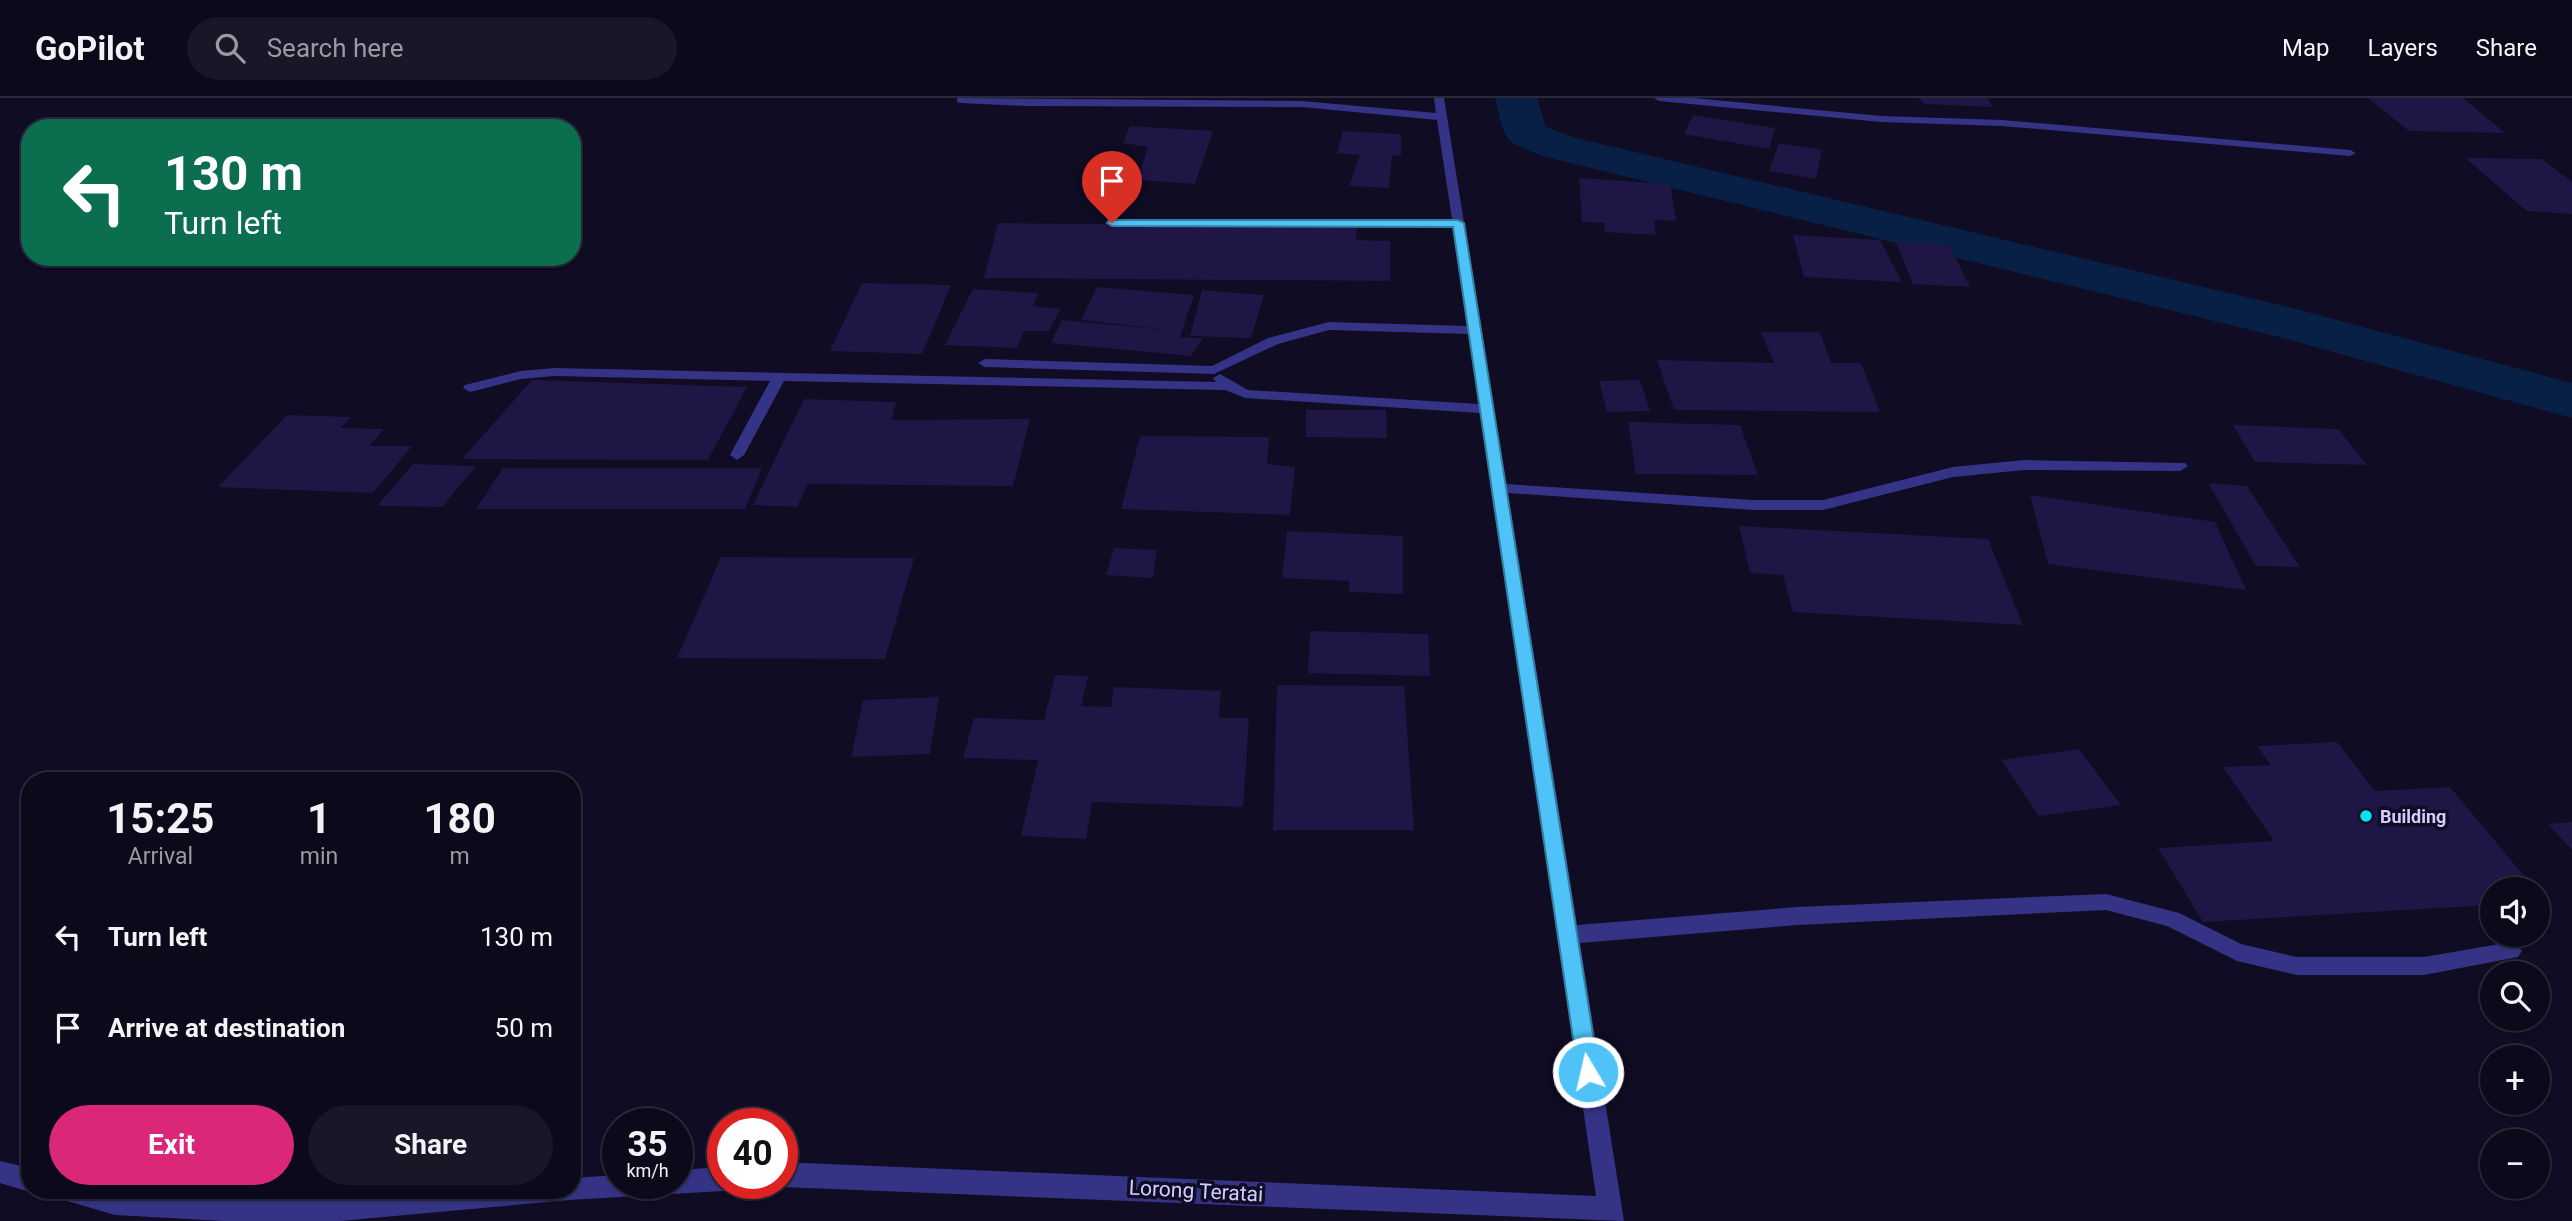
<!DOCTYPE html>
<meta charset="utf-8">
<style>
body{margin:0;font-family:Roboto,sans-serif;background:#191727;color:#f1f3f6;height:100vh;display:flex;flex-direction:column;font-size:26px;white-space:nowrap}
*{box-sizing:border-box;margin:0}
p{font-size:23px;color:#9a9aa2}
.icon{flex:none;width:38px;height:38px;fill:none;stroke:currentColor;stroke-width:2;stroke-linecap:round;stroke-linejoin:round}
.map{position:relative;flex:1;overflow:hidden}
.side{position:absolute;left:21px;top:674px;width:560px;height:427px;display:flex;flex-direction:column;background:#0b091a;border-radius:28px;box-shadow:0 2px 5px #0004,0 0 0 2px #2b2a39}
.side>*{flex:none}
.guide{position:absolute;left:21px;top:21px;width:560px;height:147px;border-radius:28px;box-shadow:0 2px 5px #0004,0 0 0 2px #2b2a39;background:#0b6e4f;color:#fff;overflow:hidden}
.controls{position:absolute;left:2480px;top:779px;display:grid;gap:14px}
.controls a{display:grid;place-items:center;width:70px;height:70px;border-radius:50%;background:#0b091a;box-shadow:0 2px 5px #0004,0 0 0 2px #2b2a39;font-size:35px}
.speed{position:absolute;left:602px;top:1010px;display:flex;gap:14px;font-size:35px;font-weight:700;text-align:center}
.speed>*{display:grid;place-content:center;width:91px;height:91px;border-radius:50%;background:#0b091a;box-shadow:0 2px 5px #0004,0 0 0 2px #2b2a39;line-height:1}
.speed small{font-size:18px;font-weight:400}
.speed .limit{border:10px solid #d22;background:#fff;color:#111}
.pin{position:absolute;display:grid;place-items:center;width:60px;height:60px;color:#fff;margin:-72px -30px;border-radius:50% 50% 50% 0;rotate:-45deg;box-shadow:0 0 7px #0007}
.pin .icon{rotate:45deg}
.me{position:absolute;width:77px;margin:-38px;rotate:351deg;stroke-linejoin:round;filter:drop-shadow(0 0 5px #0008)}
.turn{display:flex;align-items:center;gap:24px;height:147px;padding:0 28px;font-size:32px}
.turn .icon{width:91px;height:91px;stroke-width:2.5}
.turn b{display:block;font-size:49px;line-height:60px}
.eta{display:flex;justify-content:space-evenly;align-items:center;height:119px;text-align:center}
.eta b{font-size:42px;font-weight:700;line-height:49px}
.primary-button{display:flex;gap:14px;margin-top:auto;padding:14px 28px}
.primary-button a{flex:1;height:80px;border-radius:42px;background:#db2777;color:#fff;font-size:28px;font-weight:700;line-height:80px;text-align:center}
.primary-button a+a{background:#191727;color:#f1f3f6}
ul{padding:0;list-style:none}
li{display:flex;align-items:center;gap:21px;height:91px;padding:0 28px}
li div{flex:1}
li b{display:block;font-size:26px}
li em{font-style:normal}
header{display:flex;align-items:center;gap:42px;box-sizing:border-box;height:98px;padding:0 35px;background:#0b091a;border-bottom:2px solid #2b2a39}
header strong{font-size:33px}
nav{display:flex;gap:38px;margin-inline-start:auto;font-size:24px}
.search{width:490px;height:63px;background:#191727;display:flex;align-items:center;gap:18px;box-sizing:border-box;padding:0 24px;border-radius:38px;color:#9a9aa2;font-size:26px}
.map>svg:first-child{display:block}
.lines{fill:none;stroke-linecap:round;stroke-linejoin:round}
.canal{fill:#081f46;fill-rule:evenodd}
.building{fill:#1f1645}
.minor{fill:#353385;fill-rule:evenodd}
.route{fill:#4fc3f7;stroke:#337fa1;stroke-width:2}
.poi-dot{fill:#00e3f8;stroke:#0f0c23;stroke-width:2.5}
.labels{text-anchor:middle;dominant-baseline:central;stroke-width:7;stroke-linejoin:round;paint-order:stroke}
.poi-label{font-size:18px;font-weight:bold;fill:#d2cdff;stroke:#0f0c23;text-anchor:start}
.near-street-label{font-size:21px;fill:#d2cdff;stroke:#0f0c23}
</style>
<header>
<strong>GoPilot</strong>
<div class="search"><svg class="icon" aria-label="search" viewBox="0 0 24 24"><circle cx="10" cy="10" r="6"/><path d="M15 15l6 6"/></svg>Search here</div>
<nav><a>Map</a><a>Layers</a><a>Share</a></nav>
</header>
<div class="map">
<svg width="2572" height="1123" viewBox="0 0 2572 1123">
<rect width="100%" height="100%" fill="#0f0c23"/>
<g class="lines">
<path class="canal" d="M1495,0H1537L1546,29L1576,40L2296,211L2572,285V320L2279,239L1546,59C1502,43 1506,45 1495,0Z"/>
</g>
<g class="building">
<polygon points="1919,0 1987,0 1993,9 1924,6"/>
<polygon points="2368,0 2463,0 2505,35 2409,33"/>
<polygon points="1693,17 1775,30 1769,51 1684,36"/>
<polygon points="1130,28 1213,33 1195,86 1137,82 1148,49 1123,45"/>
<polygon points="1343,33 1401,36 1401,58 1392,57 1389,90 1349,88 1360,57 1337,55"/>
<polygon points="1779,45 1822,52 1816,81 1769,73"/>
<polygon points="2465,60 2542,61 2572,84 2572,116 2527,113"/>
<polygon points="1579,80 1670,86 1676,123 1654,122 1656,137 1604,134 1605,125 1582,124"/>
<polygon points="998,125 1357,129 1356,142 1390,143 1390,183 984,180"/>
<polygon points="1793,137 1880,142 1902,184 1804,179"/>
<polygon points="1896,144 1949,147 1970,189 1913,186"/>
<polygon points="862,185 951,187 922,256 830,253"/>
<polygon points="1097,189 1194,197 1180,239 1203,240 1191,258 1051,245 1062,222 1178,233 1081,222"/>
<polygon points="973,191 1038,195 1033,208 1060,211 1049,233 1024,233 1017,250 945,247"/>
<polygon points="1202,192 1264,197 1251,240 1190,238"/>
<polygon points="1761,234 1820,234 1831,265 1861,265 1880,314 1674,312 1657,262 1774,265"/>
<polygon points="532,282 747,289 708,362 462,361"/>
<polygon points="1640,282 1650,313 1607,314 1599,283"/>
<polygon points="804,301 896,304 892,322 1030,321 1013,388 808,386 797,409 753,407"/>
<polygon points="1306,312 1386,312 1387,340 1306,339"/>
<polygon points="287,317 351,319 340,330 384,331 369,348 412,348 373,395 218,389"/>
<polygon points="1628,324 1740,327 1758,377 1636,376"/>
<polygon points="2233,327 2338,331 2367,367 2255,364"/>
<polygon points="1140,338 1269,339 1267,366 1295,369 1290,417 1121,411"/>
<polygon points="413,366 476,368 442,409 377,408"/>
<polygon points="503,370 762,370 745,411 476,411"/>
<polygon points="2208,385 2247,388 2300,469 2256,468"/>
<polygon points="2030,397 2215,424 2246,492 2048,466"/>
<polygon points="1739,428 1988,441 2023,527 1793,514 1783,477 1750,475"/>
<polygon points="1287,433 1403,438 1403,496 1349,494 1349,483 1282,480"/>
<polygon points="1114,450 1157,452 1153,480 1106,477"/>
<polygon points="721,459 914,460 885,561 677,560"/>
<polygon points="1310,533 1428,536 1430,578 1308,575"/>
<polygon points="1055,577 1088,578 1081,608 1111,609 1114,589 1221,593 1219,620 1249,620 1243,709 1092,704 1086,741 1021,738 1038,662 963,660 974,620 1044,622"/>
<polygon points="1277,587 1404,588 1414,732 1273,732"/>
<polygon points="939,599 930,656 851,659 863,602"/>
<polygon points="2337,644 2375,693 2450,689 2535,791 2492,791 2492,807 2203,824 2158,750 2274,743 2223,669 2271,667 2257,648"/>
<polygon points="2079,651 2121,707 2039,718 2001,662"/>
<polygon points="2572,724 2572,752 2548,726"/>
</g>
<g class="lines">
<g class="minor">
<polygon points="957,0 1302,3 1436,15 1434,0 1444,0 1506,386 1753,402 1823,402 1953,369 2024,362 2185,365 2188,368 2180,373 2024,372 1953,379 1823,412 1753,412 1508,395 1577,827 1797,809 2106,796 2179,815 2241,846 2297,859 2424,859 2511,844 2518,847 2522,853 2518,859 2424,877 2297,877 2237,863 2167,828 2106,812 1797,827 1580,845 1624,1123 782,1089 774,1085 782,1085 782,1065 804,1065 1596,1098 1480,315 1245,300 1225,292 784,283 744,357 737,362 730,357 770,283 554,278 521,281 470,294 463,290 465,287 521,273 554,270 1216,284 1213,280 1220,276 1248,292 1479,306 1469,236 1329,232 1278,246 1214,276 985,269 978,265 985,261 1212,268 1268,240 1329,224 1467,228 1453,129 1113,129 1107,125 1113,121 1452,121 1437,22 1302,9 1024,8 961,5 957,4"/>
<polygon points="1654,0 1693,0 1881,18 2002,22 2350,52 2356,55 2350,58 2002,28 1881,24 1659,3"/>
<polygon points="0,1063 30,1070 30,1092 34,1092 30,1094 0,1085"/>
<polygon points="723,1069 723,1085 733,1085 731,1089 723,1093 569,1102 340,1123 224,1123 115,1117 57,1100 54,1092 111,1092 294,1103 426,1092 572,1092 572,1080 618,1077 618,1085 677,1085 677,1072"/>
</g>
</g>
<polygon class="route" points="1109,122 1458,122 1464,125 1599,974 1596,981 1588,984 1581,981 1578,974 1453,129 1112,128 1107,125"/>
<circle class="poi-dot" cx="2366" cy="718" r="7"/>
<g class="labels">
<g class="poi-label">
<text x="2380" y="718">Building</text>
</g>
<g class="near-street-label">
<text transform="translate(1196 1093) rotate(3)">Lorong Teratai</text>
</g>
</g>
</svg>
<div class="controls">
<a><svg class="icon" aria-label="sound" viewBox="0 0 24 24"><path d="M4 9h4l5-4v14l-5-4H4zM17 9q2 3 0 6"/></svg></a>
<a><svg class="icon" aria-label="search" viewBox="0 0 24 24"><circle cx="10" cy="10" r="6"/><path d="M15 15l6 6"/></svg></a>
<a>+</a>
<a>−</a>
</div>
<div class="speed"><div>35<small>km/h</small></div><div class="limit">40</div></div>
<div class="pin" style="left:1112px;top:125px;background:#d93025"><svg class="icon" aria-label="arrive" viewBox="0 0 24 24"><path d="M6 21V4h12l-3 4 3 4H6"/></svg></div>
<svg class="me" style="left:1588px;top:974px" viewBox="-20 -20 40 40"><circle r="17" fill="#4fc3f7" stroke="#fff" stroke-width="3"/><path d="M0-11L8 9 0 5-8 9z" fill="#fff"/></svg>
<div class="guide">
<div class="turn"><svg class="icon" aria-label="left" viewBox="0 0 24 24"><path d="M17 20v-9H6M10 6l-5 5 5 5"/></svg><div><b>130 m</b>Turn left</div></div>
</div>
<section class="side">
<div class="eta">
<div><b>15:25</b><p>Arrival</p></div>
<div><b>1</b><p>min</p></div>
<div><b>180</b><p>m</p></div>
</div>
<ul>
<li><svg class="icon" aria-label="left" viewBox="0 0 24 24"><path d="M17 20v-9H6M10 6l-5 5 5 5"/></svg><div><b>Turn left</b></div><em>130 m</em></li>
<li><svg class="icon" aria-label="arrive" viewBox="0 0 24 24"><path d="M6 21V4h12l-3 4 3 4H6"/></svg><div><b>Arrive at destination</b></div><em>50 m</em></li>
</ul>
<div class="primary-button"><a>Exit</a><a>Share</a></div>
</section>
</div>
